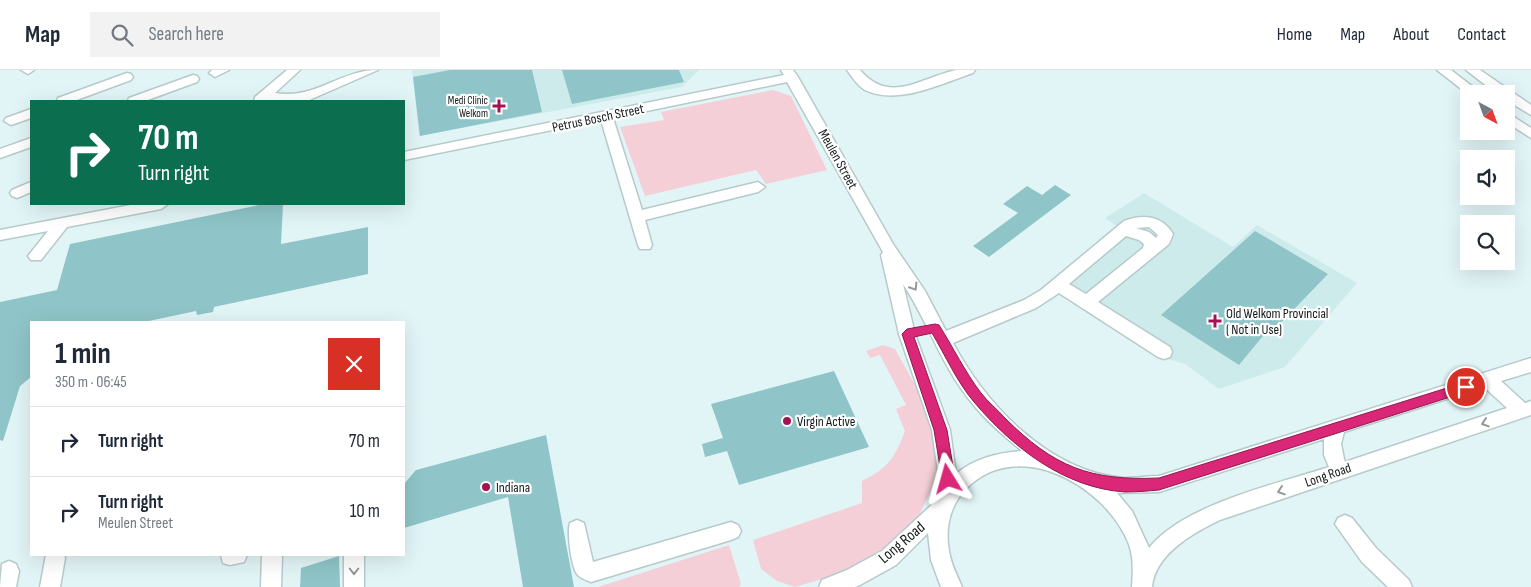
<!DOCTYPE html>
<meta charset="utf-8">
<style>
body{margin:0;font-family:"Sofia Sans Condensed",sans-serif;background:#f2f2f3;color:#1f2937;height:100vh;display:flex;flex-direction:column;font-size:19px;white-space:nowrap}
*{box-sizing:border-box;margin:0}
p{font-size:16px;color:#747a83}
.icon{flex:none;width:28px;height:28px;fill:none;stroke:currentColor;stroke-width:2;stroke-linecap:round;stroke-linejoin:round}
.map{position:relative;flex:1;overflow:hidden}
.panel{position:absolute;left:30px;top:251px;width:375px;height:235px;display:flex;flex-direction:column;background:#fff;border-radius:0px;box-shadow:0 5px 20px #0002}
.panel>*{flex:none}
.top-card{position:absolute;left:30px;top:30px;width:375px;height:105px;border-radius:0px;box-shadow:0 5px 20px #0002;background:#0b6e4f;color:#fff;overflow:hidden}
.needle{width:32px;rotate:139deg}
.buttons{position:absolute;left:1460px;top:15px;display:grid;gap:10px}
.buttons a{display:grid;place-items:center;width:55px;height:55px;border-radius:0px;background:#fff;box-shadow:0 5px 20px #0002;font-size:25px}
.pin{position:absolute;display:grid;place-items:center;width:42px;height:42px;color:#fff;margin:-21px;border:2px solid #fff;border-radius:50%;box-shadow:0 1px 5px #0007}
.me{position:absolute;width:55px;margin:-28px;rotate:352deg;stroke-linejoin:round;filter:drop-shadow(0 0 4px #0008)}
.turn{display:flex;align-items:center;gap:18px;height:105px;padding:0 25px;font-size:22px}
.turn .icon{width:65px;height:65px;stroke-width:2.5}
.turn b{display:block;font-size:35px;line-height:42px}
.round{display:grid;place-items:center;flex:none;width:52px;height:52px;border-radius:0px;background:#f2f2f3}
.headline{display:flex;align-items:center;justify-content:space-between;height:85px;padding:0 25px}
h1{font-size:30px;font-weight:700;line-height:38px}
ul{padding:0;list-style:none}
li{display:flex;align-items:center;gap:15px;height:70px;padding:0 25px;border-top:1px solid #e0e1e3}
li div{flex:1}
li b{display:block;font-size:19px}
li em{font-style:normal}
header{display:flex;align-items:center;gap:30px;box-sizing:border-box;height:70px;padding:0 25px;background:#fff;border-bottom:1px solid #e0e1e3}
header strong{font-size:24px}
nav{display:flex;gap:28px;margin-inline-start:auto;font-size:18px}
.search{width:350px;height:45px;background:#f2f2f3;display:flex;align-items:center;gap:12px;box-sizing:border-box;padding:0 18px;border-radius:0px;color:#747a83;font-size:19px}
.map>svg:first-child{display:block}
.built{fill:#ceebec}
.green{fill:#f5cfd8}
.building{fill:#8fc5c8}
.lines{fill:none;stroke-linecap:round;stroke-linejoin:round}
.minor-casing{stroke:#b7cacb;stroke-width:3}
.minor{fill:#fff;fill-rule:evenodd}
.oneway{stroke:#959898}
.route{fill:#db2777;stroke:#8e194d}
.poi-dot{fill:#a41254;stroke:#fff;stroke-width:2}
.labels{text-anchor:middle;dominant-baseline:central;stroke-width:4.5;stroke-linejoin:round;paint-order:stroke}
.far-poi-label{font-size:11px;fill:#131a1a;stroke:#fff;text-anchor:end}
.street-label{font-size:14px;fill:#131a1a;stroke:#fff}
.poi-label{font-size:14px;fill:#131a1a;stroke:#fff;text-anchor:start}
.near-street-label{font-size:16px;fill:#131a1a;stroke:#fff}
</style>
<header>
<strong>Map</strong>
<div class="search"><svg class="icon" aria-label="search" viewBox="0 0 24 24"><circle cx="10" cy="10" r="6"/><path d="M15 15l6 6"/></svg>Search here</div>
<nav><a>Home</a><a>Map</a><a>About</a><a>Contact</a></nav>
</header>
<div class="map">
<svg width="1531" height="517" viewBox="0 0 1531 517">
<rect width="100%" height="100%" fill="#e2f5f6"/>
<g class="built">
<polygon points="412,0 699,0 682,17 419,66"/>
<polygon points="1144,123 1233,177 1257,155 1357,213 1285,297 1219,319 1185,294 1164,288 1049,214 1118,157 1105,148"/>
</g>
<g class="green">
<polygon points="773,20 791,26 827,100 766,114 756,100 645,126 620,57 664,50 661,42"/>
<path d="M883,275L895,279L923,329L938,374L936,409L916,452L884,482L856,499L795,517L777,511L761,499L753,470L862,433V411C888,398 895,388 905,361L896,339L906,335L880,285L870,288L866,281Z"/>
<polygon points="729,475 741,514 739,517 598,517"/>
</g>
<g class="building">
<polygon points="450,0 532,0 542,42 420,66 413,7"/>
<polygon points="562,0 679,0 684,12 572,34"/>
<polygon points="1055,115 1071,125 989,187 973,176 1018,143 1003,134 1027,116 1042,125"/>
<polygon points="264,134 283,134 281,174 368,157 368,204 214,237 213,242 197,245 196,241 144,252 31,252 31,307 20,316 3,371 0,370 0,232 57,220 70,174"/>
<polygon points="1255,161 1328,204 1271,263 1267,261 1239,295 1161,245"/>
<polygon points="834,301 869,377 739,415 727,381 705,387 702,374 723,368 711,334"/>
<polygon points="546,365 574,517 523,517 508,427 404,458 404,414 416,400"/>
<polygon points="339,486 340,517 300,517 301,498"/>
</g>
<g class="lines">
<defs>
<g id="minor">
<polygon points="21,0 34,0 28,4"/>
<polygon points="212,0 229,0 215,7 209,3"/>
<path d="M287,0H300L275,23C316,30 339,0 378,0L307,31H254L255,27Z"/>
<path d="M781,0H793L798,7L893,174L925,221L946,261L1024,230L1041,220L1124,151C1143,144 1162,145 1173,164L1169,174L1098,232L1170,277L1172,282L1170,287L1164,289L1158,287L1059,223L1036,238L953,273C986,335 1049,402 1124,408C1136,408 1148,406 1159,406L1531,288V302L1501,311L1525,333L1531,331V345L1220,450C1193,463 1155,484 1152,517H1132C1133,502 1134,486 1128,472C1104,414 1015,365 964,421C949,438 945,460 949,481C951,494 957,505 962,517H941L931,490L928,463L896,495L860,515L855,517H819L822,510L847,500L882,481L938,429L941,423L932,360L899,264L881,185L883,182L787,12L613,48L642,140L758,112L765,117L758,122L645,150L652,175L650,179H640L638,175L601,50L404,90V82L784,5ZM1149,157L1158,165L1156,168L1149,162L1136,158ZM1126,166L1139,170L1144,174L1143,178L1086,224L1069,214ZM903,214C928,252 942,297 972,333C986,351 1004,366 1022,381C998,383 975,388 956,404L950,360L915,264ZM1484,317L1507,338L1345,392L1344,389L1341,374L1344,362ZM1324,369V385L1329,397C1277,414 1184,434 1149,478L1132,441L1117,423L1159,422Z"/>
<path d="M847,0H860C890,35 920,8 956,0C962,0 969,0 975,0L973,3C942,13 898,36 865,20C858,16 852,7 847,0Z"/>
<polygon points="1437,0 1451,0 1482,24 1469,25"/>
<polygon points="1466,0 1480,0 1531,35 1531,45 1506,30 1506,24 1497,24"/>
<polygon points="127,3 131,4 133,7 131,10 74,31 57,31 58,28"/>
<polygon points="193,5 197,6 199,9 197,12 145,31 128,31 129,28"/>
<polygon points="31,39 31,48 11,55 4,51 6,48"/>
<polygon points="1506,42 1531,58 1531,68 1506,52"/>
<polygon points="31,68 31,77 0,88 0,79"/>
<polygon points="31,112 31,122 17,128 12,126 10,123 12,120"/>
<polygon points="136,134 168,134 161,139 67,157 41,190 31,190 28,186 48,161 0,170 0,160"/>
<polygon points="1345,445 1352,448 1376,478 1409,510 1412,517 1388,517 1362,492 1335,454 1338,448"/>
<path d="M577,450L584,453L593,492L731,452L738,455L741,461L738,467L731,470L591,512C586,510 580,508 577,504C571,496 567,461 570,453Z"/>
<polygon points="46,485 64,485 65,488 60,517 40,517"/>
<polygon points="221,485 247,485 244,492 230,495 223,493"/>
<polygon points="262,485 282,485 281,517 261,517"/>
<rect x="344" y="485" width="20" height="32"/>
<polygon points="9,491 16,494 19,501 16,517 0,517 2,494"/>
</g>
</defs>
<use href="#minor" class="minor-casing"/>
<use href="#minor" class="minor"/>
</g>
<defs><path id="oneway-chevron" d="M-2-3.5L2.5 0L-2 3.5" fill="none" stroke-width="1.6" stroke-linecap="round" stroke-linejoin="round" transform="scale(1.25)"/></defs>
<g class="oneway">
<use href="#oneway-chevron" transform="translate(914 217) rotate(58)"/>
<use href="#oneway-chevron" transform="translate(1485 353) rotate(162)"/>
<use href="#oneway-chevron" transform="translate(1281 421) rotate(161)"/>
<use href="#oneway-chevron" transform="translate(354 501) rotate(90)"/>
</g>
<path class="route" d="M935,254L939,255C953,277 965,302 981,323C988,332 998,340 1005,348C1054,397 1090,411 1159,408L1466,312L1472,317L1466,322L1159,420C1148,421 1136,422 1125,422C1064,418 1012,377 974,332C957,312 945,285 932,263L914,267L947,360L955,409L953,413L948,415L944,413L942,409L934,360L902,264L907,259Z"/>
<g class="poi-dot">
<path d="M496.5 28.5h5v5h5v5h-5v5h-5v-5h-5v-5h5z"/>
<path d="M1212.5 243.5h5v5h5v5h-5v5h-5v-5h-5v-5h5z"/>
<circle cx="787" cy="351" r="5"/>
<circle cx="486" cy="417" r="5"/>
</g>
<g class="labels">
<g class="far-poi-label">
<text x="488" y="30">Medi Clinic<tspan x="488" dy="13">Welkom</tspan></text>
</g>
<g class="street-label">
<text transform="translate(598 48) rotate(-12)">Petrus Bosch Street</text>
<text transform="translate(838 89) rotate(61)">Meulen Street</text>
<text transform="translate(1328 405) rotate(-19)">Long Road</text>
</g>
<g class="poi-label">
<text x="1226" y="243">Old Welkom Provincial<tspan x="1226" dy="16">( Not in Use)</tspan></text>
<text x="797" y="351">Virgin Active</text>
<text x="496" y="417">Indiana</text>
</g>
<g class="near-street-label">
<text transform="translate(902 473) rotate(-40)">Long Road</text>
</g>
</g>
</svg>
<div class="buttons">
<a><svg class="needle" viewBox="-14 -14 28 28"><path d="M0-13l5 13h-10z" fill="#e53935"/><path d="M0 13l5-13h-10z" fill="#747a83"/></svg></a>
<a><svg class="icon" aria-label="sound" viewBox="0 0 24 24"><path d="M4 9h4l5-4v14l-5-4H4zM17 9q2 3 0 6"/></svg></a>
<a><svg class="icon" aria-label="search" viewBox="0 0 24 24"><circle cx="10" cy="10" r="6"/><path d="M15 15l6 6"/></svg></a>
</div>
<div class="pin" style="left:1466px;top:317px;background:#d93025"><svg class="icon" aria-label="arrive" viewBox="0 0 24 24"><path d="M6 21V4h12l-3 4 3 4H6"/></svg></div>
<svg class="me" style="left:948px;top:409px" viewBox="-20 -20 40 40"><path d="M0-17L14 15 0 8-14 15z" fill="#db2777" stroke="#fff" stroke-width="4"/></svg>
<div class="top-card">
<div class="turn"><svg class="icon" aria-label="right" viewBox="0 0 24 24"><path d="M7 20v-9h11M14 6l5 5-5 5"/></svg><div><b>70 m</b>Turn right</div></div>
</div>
<section class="panel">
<div class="headline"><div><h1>1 min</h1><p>350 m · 06:45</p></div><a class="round" style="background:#d93025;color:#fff"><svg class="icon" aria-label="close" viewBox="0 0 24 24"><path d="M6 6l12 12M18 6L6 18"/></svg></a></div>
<ul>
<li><svg class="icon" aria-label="right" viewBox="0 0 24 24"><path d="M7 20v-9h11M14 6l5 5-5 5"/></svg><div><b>Turn right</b></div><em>70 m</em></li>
<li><svg class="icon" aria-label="right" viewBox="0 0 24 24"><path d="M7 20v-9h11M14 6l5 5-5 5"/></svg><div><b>Turn right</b><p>Meulen Street</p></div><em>10 m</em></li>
</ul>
</section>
</div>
